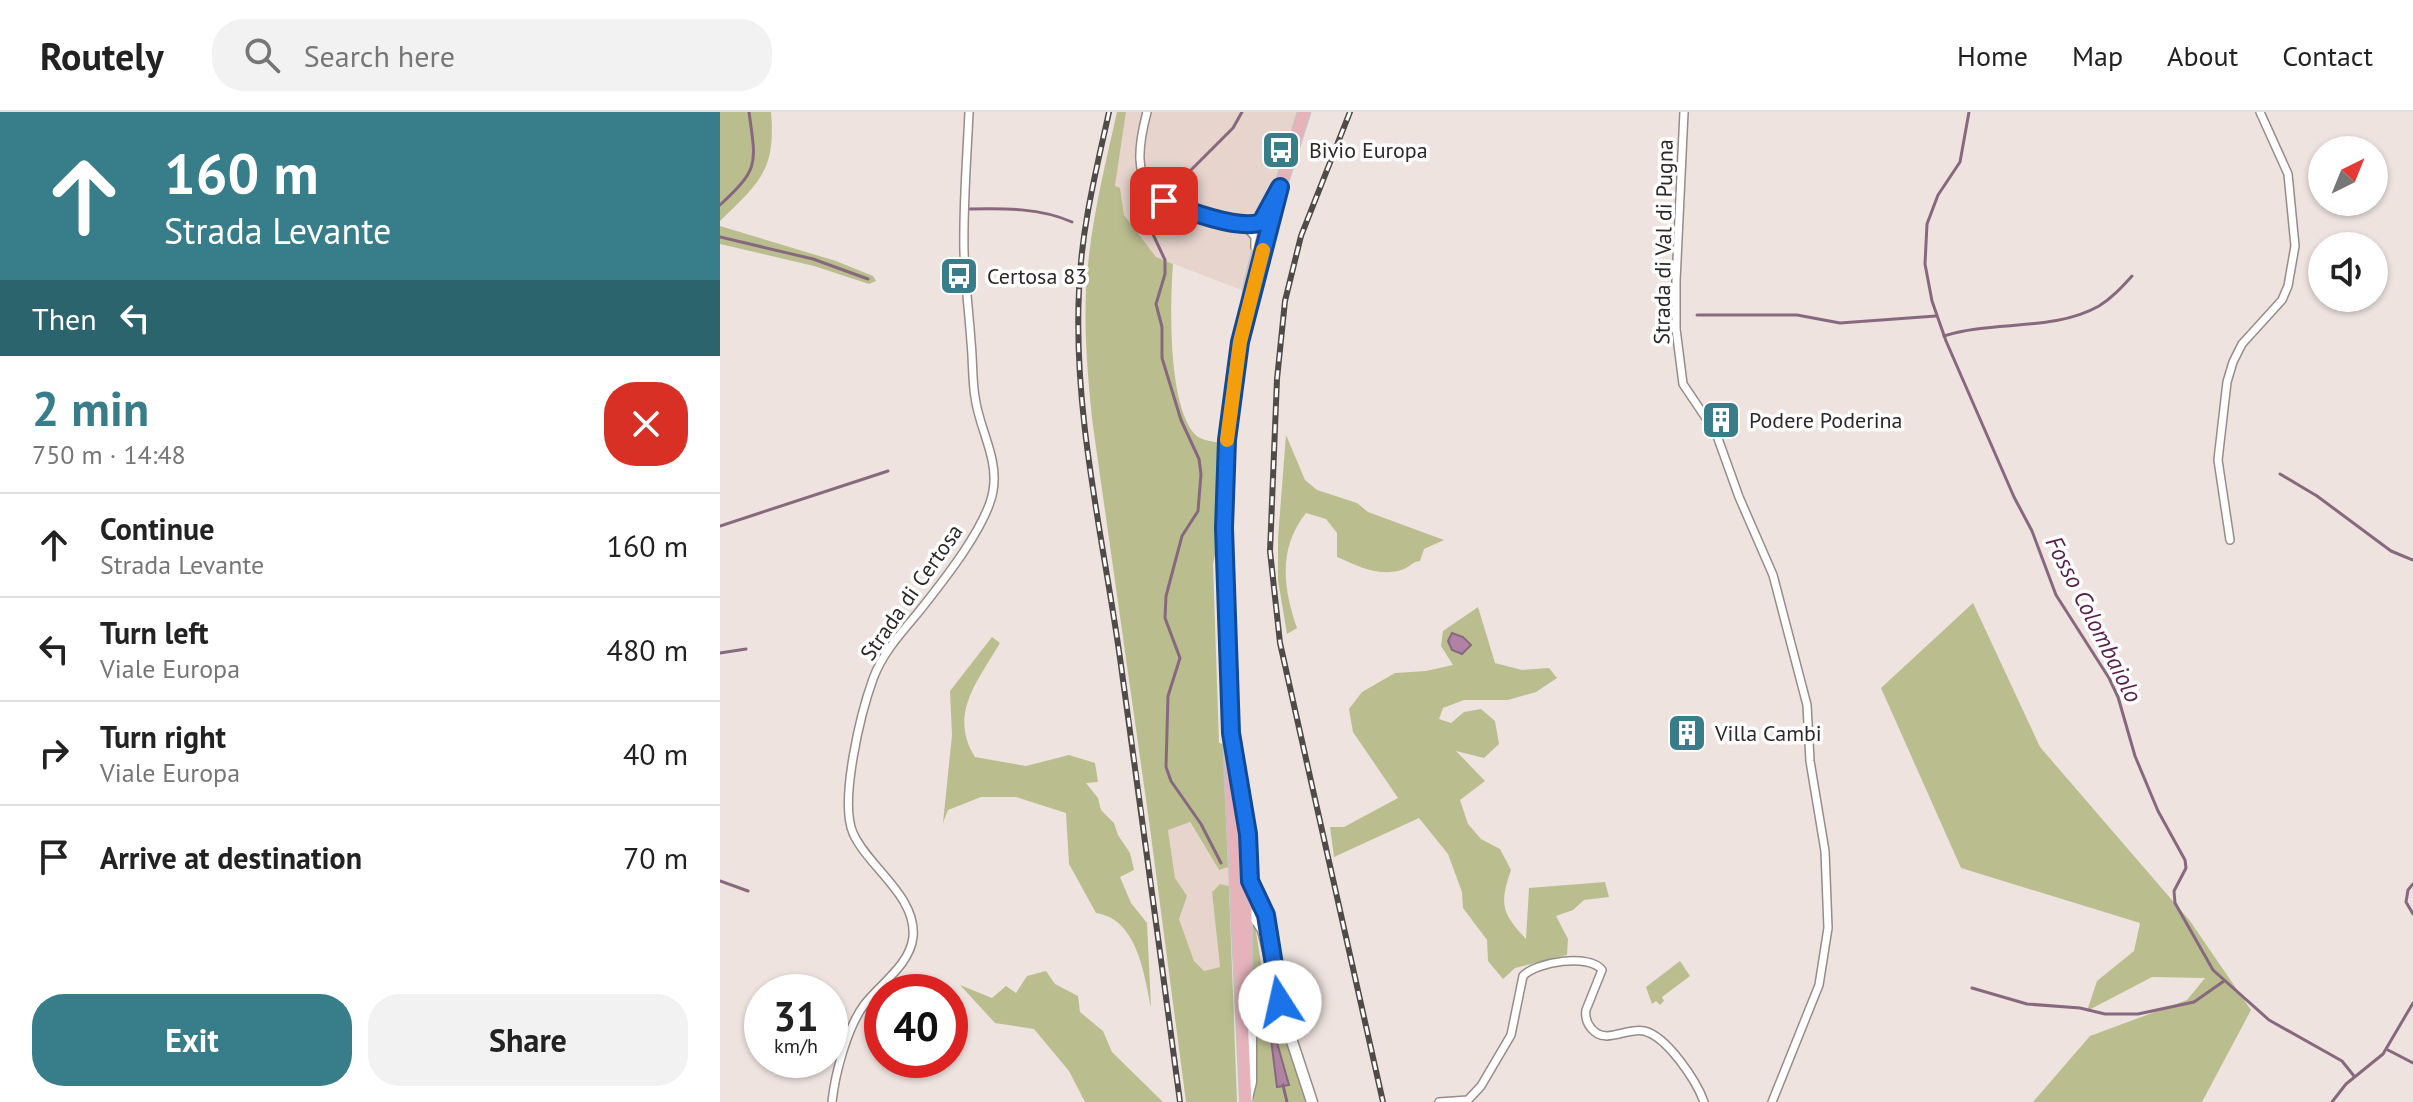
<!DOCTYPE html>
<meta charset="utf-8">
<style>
body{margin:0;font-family:"PT Sans",sans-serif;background:#f2f2f2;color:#222;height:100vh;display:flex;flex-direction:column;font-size:30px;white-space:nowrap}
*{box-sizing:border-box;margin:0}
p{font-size:26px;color:#767676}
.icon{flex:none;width:44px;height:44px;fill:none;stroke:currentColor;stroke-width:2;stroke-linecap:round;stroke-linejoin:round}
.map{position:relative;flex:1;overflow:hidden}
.sheet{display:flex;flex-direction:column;background:#fff;width:720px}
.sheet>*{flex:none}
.guide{background:#387d8a;color:#fff;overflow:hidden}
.needle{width:52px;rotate:43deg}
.tools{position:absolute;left:1588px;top:24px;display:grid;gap:16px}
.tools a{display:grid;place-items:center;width:80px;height:80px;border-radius:50%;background:#fff;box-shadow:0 2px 6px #0004;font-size:40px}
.speed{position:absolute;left:24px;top:862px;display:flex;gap:16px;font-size:40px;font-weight:700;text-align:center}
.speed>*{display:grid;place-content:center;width:104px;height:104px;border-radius:50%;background:#fff;box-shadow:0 2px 6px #0004;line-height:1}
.speed small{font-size:20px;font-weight:400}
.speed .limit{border:12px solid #d22;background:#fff;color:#111}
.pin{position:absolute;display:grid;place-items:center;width:68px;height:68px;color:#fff;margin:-34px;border-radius:16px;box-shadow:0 4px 12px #0006}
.me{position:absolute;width:88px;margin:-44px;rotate:350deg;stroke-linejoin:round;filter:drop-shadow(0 0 6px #0008)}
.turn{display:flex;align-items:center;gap:28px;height:168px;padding:0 32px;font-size:36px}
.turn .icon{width:104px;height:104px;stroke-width:2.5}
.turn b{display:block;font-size:56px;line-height:68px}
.then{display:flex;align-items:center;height:76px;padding:0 32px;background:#0003;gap:16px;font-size:30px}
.round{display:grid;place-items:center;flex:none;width:84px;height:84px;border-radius:32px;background:#f2f2f2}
.summary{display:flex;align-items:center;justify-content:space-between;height:136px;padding:0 32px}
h1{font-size:48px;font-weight:700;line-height:60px;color:#387d8a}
.button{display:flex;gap:16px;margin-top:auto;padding:16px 32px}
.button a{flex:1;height:92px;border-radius:32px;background:#387d8a;color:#fff;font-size:32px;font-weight:700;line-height:92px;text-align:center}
.button a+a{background:#f2f2f2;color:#222}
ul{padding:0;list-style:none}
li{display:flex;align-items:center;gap:24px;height:104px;padding:0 32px;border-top:2px solid #e0e0e0}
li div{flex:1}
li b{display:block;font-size:30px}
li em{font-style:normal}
header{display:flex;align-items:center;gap:48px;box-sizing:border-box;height:112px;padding:0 40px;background:#fff;border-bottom:2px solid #e0e0e0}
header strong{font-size:38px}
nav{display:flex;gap:44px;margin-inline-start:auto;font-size:28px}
.search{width:560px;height:72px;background:#f2f2f2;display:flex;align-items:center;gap:20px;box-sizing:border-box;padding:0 28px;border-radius:32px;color:#767676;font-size:30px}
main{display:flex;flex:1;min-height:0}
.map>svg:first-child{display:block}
.built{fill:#e6d4cd}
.green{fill:#babe8f}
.water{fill:#b083a4;stroke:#88687e;stroke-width:2}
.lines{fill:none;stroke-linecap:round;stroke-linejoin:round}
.stream{stroke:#88687e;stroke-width:3}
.street-casing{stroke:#968c88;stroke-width:10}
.secondary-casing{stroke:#968c88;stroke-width:13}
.primary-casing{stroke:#c4c3c3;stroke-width:14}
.street{stroke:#fff;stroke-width:7}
.secondary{stroke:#fff;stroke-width:10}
.primary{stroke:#e6b3bb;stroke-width:11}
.rail-casing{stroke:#504b49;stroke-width:6}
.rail{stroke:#fff;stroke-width:3;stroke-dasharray:9;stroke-linecap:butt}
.route-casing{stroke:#114b97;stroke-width:20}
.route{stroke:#1a73e8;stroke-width:14}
.slow{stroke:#f59e0b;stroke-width:14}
.labels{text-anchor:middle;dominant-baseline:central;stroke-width:7;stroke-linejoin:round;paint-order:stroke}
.poi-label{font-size:22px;fill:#2c2827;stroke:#fff;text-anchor:start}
.street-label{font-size:22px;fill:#2c2827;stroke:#fff}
.water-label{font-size:24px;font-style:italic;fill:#581f4c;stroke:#fff}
</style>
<header>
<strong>Routely</strong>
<div class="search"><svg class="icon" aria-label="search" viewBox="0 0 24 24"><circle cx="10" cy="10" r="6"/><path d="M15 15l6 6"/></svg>Search here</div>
<nav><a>Home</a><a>Map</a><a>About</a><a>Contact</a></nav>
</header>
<main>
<section class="sheet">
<div class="guide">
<div class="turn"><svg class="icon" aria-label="ahead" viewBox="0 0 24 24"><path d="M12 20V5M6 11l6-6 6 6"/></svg><div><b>160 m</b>Strada Levante</div></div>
<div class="then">Then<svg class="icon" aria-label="left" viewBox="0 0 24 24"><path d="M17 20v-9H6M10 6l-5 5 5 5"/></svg></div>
</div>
<div class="summary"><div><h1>2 min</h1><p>750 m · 14:48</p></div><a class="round" style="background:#d93025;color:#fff"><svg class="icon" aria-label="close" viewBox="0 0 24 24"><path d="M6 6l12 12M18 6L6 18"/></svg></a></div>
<ul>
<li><svg class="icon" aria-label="ahead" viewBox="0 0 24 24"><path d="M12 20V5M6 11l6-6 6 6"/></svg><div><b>Continue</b><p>Strada Levante</p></div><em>160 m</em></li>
<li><svg class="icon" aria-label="left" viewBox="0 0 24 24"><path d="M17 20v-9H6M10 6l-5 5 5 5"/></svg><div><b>Turn left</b><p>Viale Europa</p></div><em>480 m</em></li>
<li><svg class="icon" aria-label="right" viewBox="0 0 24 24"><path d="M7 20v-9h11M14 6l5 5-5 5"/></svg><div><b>Turn right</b><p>Viale Europa</p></div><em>40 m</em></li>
<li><svg class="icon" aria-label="arrive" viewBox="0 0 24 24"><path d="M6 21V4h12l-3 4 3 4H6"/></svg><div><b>Arrive at destination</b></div><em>70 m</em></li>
</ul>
<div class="button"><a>Exit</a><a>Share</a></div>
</section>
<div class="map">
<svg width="1693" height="990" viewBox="0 0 1693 990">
<rect width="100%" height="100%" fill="#eee3df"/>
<g class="built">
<polygon points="406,0 592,0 552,125 537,184 436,145 404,103 400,76 395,75"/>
<polygon points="469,710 498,757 508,755 509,774 500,772 492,780 500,855 484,859 474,849 459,807 466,784 455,766 448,717"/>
</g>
<g class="green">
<path d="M0,0H51C56,58 40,70 0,109Z"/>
<path d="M397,0H406L395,74L400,76L404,103L436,145L453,152C450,193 448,285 472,319C478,328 490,329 500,331L496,439L493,452L499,631L503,632L508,755L499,758L470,710L448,718L455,766L467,784L459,807L474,849L484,859L500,855L492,780L500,772L509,774L517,990H466L430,716L373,314C368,269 364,223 366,178C369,118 384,58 397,0Z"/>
<polygon points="0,114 116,149 153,164 156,169 149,172 94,154 0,132"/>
<path d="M566,323L585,368L597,378L637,391L648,400L724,428L704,437L700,449C692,450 691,454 684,457C660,466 638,454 617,445V421L606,407L586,401C558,436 563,476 577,516L567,522L558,468V426Z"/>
<polygon points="1253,491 1320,635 1470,809 1531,898 1482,990 1313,990 1370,924 1467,888 1485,866 1432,865 1367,899 1377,869 1414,839 1420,811 1241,756 1161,576"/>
<path d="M758,495L775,551L802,558L829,556L837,566L816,580L788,588H744L723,596L719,607L731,611L744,600L761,597L775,609L779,632L764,646L736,639L765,669L740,688L748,712L761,727L780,737L791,758C779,793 782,801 806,827L809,776L885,770L889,785L864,788L853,798L836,804L848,827L847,843L795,856L783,867L768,849L767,828L743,796L742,780L728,742L699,706L614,745L610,715H624L678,686L633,620L629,597L642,580L675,561L706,559L733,553L721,534L723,519Z"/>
<path d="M272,525L280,531C258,569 228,602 255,645L306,654L349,643L375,651L378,670L366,671L378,686L381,698L394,711L398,723L410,741L414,758L400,765L411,791L427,811L431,895C424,861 417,807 376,801L349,752L346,701L296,685H261L228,698L223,711L232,623L230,579Z"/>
<polygon points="529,808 535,813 543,864 535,866 535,882 552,880 554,887 545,885 531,890"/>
<polygon points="960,849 970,864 942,885 944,889 940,893 936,889 932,892 926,875"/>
<polygon points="326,859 335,872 358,884 360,900 383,919 392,940 443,990 365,990 349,959 314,917 275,911 240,873 272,886 286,874 296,881 307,864"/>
<path d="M544,896C566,905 579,967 587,990H531L534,908L536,902Z"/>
</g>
<g class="water">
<polygon points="732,521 743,525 751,533 742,542 732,538 728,529"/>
<polygon points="550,919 554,920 569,973 557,975"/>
</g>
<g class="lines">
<g class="stream">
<polyline points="1249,0 1240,50 1218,83 1207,112 1205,152 1212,189 1226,229 1294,385 1312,419 1336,483 1389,566 1398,585 1415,644 1438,699 1465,748 1466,756 1454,779 1455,791 1493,858 1549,908 1622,949 1634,964"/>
<polyline points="446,83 513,16 522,0"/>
<path d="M0,93C40,56 36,52 29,0"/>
<path d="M249,97C283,96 321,96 352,110"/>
<polyline points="431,118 445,148 445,162 436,192 442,215 442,246 461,308 479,347 481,362 478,399 462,424 446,484 445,506 460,546 448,584 446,655 451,669 481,712 501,751"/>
<polyline points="0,125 93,147 148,167"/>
<polyline points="977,203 1077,203 1120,211 1216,204"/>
<path d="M1224,224C1273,208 1333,220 1379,194C1392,186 1402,175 1412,164"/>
<polyline points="1560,362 1597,384 1671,439 1693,448"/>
<polyline points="0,414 168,359"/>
<polyline points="0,541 26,537"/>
<polyline points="0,769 28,779"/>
<polyline points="1693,772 1688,778 1686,790 1693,802"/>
<polyline points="1252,876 1307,892 1360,896 1385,902 1418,902 1474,890 1504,869"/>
<polyline points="1668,938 1693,951"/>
<polyline points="563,973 567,990"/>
<polyline points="1612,990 1626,972 1663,942 1693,891"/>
</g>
<defs>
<g id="street">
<path d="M427,0C405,83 435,87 504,108C516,112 528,114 535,125V135"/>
<polyline points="964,0 956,169 956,217 963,272 996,321 1019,385 1053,463 1087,593 1090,649 1105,739 1108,816 1099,873 1052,990"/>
<polyline points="1510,428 1498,348 1507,270 1513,250 1522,232 1562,188 1568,174 1575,134 1568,62 1540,0"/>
<path d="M112,990C115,962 127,916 144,893C160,872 190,853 193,825C197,784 148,755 133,721C119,689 141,600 153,567C162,542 180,522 197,502C220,473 267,415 273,379C279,346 259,317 255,285C252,267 253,248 251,230C249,200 245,170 244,139C243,93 247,46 249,0"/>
<path d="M719,990L748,988L761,974L791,923L803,864C816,850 869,841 882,858L866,898C865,905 866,910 871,916C885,934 906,915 924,919C947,924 977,970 984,990"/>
</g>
<g id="secondary">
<polyline points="523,700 528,722 531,772 545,799 549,824"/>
<polyline points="522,797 536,807 543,818 566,911 592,990"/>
<polyline points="527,986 531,970 531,900 536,894 545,890 562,896"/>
</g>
<g id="primary">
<polyline points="558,82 584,0"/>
<polyline points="517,659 526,800 526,913"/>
<polyline points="526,990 510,650 505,379 509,309 530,173 542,123 554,84 560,75"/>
</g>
</defs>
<use href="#street" class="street-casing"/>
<use href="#secondary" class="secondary-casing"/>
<use href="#primary" class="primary-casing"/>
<use href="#street" class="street"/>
<use href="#secondary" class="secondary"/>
<use href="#primary" class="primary"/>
<defs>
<g id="rail">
<path d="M389,0C376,59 361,118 359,179C353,302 383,425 400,546C421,694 440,842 460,990"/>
<polyline points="630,0 581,124 565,189 557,267 550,439 560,531 663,990"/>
</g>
</defs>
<use href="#rail" class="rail-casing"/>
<use href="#rail" class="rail"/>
</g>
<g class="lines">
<defs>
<path id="route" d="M444,89C465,98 520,119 541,110L560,75L520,230L507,328L504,416L511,621L528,722L530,769L546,803L560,890"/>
</defs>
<use href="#route" class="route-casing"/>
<use href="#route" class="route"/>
<polyline class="slow" points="507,328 520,230 543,138"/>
</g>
<defs>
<symbol id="bus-square" viewBox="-11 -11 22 22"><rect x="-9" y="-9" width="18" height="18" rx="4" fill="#387d8a" stroke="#fff"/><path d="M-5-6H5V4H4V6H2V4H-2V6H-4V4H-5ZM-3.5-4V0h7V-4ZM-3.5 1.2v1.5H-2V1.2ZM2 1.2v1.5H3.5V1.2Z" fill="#fff"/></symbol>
<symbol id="building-square" viewBox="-11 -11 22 22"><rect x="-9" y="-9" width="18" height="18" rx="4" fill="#387d8a" stroke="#fff"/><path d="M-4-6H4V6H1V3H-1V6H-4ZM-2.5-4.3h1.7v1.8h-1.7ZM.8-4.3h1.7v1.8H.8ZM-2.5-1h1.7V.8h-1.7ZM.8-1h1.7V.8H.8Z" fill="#fff"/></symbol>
</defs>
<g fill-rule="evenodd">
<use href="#bus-square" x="539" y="16" width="44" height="44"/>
<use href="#bus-square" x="217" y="142" width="44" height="44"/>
<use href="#building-square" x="979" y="286" width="44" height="44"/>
<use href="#building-square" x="945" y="599" width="44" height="44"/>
</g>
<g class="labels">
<g class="poi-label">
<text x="589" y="38">Bivio Europa</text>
<text x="267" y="164">Certosa 83</text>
<text x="1029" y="308">Podere Poderina</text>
<text x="995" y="621">Villa Cambi</text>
</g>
<g class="street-label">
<text transform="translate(943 130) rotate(-89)">Strada di Val di Pugna</text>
<text transform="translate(191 480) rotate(-55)">Strada di Certosa</text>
</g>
<g class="water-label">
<text transform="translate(1374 507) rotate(63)">Fosso Colombaiolo</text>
</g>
</g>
</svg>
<div class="tools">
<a><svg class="needle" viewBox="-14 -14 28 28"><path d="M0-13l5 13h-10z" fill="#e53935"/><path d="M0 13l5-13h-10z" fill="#767676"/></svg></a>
<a><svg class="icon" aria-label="sound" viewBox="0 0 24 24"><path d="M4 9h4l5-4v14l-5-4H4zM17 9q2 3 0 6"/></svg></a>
</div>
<div class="speed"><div>31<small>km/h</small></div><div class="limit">40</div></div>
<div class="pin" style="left:444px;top:89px;background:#d93025"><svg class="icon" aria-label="arrive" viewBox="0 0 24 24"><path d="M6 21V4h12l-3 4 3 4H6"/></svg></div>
<svg class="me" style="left:560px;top:890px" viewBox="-20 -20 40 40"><circle r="19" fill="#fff"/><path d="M0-13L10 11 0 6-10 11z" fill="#1a73e8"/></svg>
</div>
</main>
